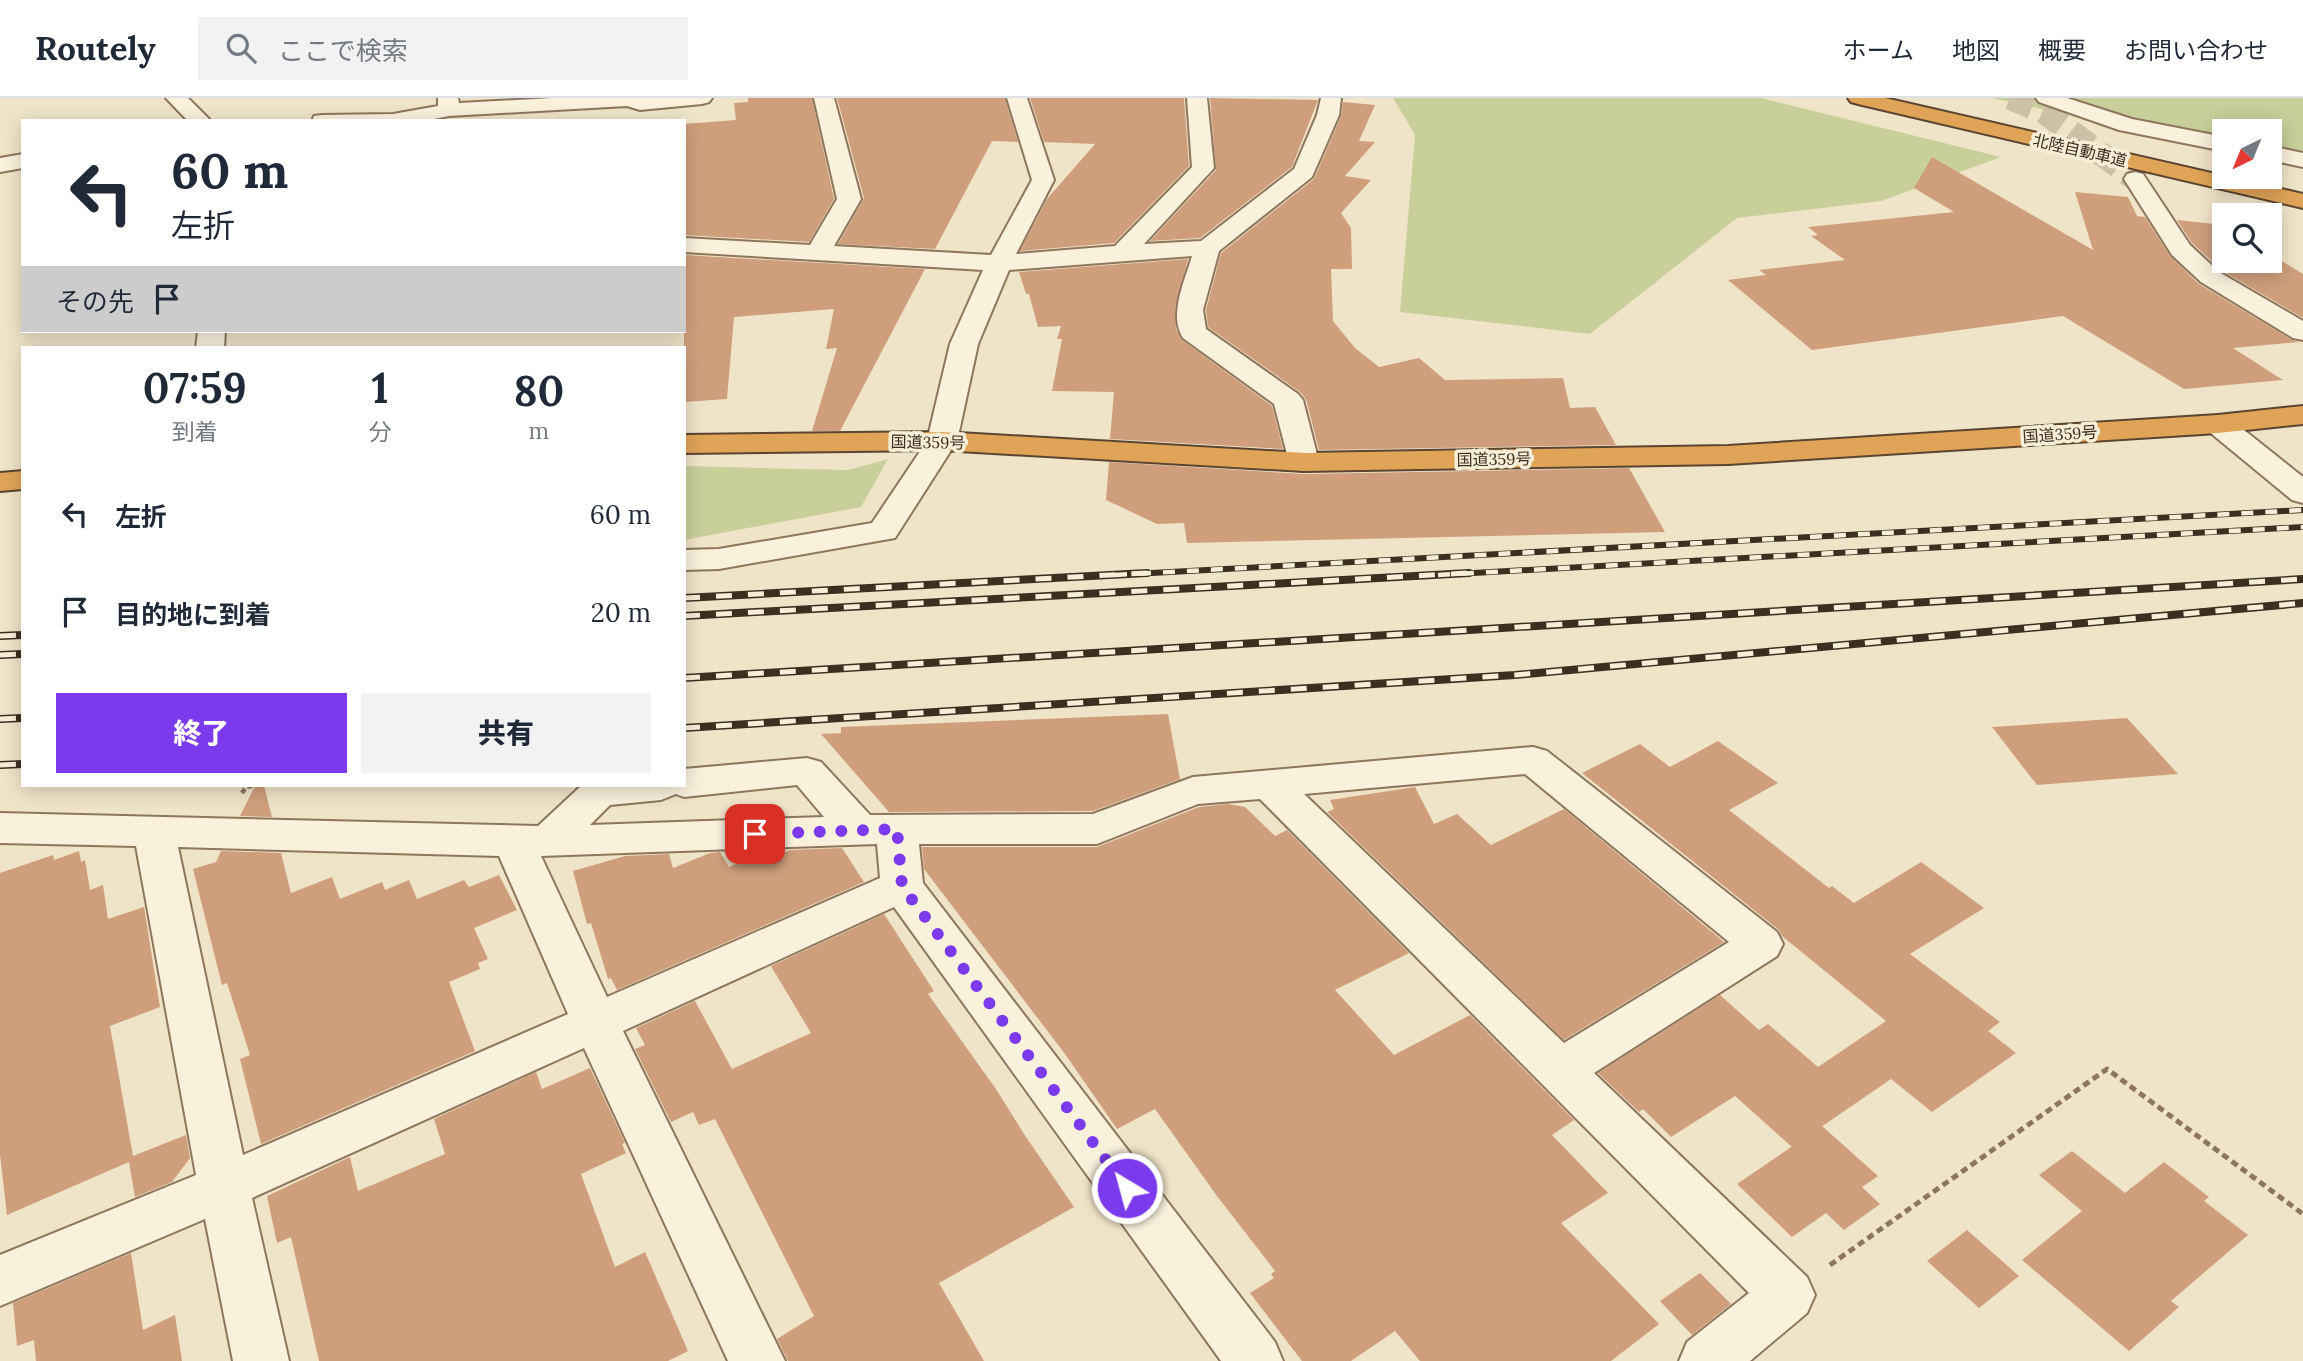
<!DOCTYPE html>
<html lang="ja">
<meta charset="utf-8">
<style>
body{margin:0;font-family:Lora,"Noto Sans JP",serif;background:#f2f2f3;color:#1f2937;height:100vh;display:flex;flex-direction:column;font-size:26px;white-space:nowrap}
*{box-sizing:border-box;margin:0}
p{font-size:23px;color:#747a83}
.icon{flex:none;width:38px;height:38px;fill:none;stroke:currentColor;stroke-width:2;stroke-linecap:round;stroke-linejoin:round}
.map{position:relative;flex:1;overflow:hidden}
.panel{position:absolute;left:21px;top:248px;width:665px;height:441px;display:flex;flex-direction:column;background:#fff;border-radius:0px;box-shadow:0 4px 18px #0003}
.panel>*{flex:none}
.guide{position:absolute;left:21px;top:21px;width:665px;height:214px;border-radius:0px;box-shadow:0 4px 18px #0003;background:#fff;color:#1f2937;overflow:hidden}
.needle{width:46px;rotate:223deg}
.tools{position:absolute;left:2212px;top:21px;display:grid;gap:14px}
.tools a{display:grid;place-items:center;width:70px;height:70px;border-radius:0px;background:#fff;box-shadow:0 4px 18px #0003;font-size:35px}
.pin{position:absolute;display:grid;place-items:center;width:60px;height:60px;color:#fff;margin:-30px;border-radius:14px;box-shadow:0 4px 10px #0006}
.me{position:absolute;width:77px;margin:-38px;rotate:323deg;stroke-linejoin:round;filter:drop-shadow(0 0 5px #0008)}
.turn{display:flex;align-items:center;gap:24px;height:147px;padding:0 35px;font-size:32px}
.turn .icon{width:91px;height:91px;stroke-width:2.5}
.turn b{display:block;font-size:49px;line-height:60px}
.then{display:flex;align-items:center;height:66px;padding:0 35px;background:#0003;gap:14px;font-size:26px}
.eta{display:flex;justify-content:space-evenly;align-items:center;height:119px;text-align:center}
.eta b{font-size:42px;font-weight:800;line-height:49px}
.cta{display:flex;gap:14px;margin-top:auto;padding:14px 35px}
.cta a{flex:1;height:80px;border-radius:0px;background:#7c3aed;color:#fff;font-size:28px;font-weight:800;line-height:80px;text-align:center}
.cta a+a{background:#f2f2f3;color:#1f2937}
ul{padding:0;list-style:none}
li{display:flex;align-items:center;gap:21px;height:98px;padding:0 35px}
li div{flex:1}
li b{display:block;font-size:26px}
li em{font-style:normal}
header{display:flex;align-items:center;gap:42px;box-sizing:border-box;height:98px;padding:0 35px;background:#fff;border-bottom:2px solid #e0e1e3}
header strong{font-size:33px}
nav{display:flex;gap:38px;margin-inline-start:auto;font-size:24px}
.search{width:490px;height:63px;background:#f2f2f3;display:flex;align-items:center;gap:18px;box-sizing:border-box;padding:0 24px;border-radius:0px;color:#747a83;font-size:26px}
.map>svg:first-child{display:block}
.green{fill:#c9cf9b}
.building{fill:#cf9f7d}
.lines{fill:none;stroke-linecap:round;stroke-linejoin:round}
.minor-tunnel{stroke:#ccc0a6;stroke-width:24;stroke-dasharray:24 11;stroke-linecap:butt}
.minor-casing{stroke:#8d765c;stroke-width:4}
.highway-casing{stroke:#5b4430;stroke-width:4}
.path-far1{stroke:#8d765c;stroke-width:4.5;stroke-dasharray:5 3.5;stroke-linecap:butt}
.path{stroke:#8d765c;stroke-width:5;stroke-dasharray:7 4.5;stroke-linecap:butt}
.minor{fill:#faf1dc;fill-rule:evenodd}
.highway{fill:#e0a458;fill-rule:evenodd}
.rail-far1-casing{stroke:#3d2e20;stroke-width:6}
.rail-casing{stroke:#3d2e20;stroke-width:8}
.rail-far1{stroke:#f7eed8;stroke-width:4.5;stroke-dasharray:12;stroke-linecap:butt}
.rail{stroke:#f7eed8;stroke-width:5;stroke-dasharray:16;stroke-linecap:butt}
.route{stroke:#7c3aed;stroke-width:12;stroke-dasharray:0 21.6}
.labels{text-anchor:middle;dominant-baseline:central;stroke-width:7;stroke-linejoin:round;paint-order:stroke}
.far-street-label{font-size:16px;fill:#3d2e20;stroke:#f7eed8}
</style>
<header>
<strong>Routely</strong>
<div class="search"><svg class="icon" aria-label="search" viewBox="0 0 24 24"><circle cx="10" cy="10" r="6"/><path d="M15 15l6 6"/></svg>ここで検索</div>
<nav><a>ホーム</a><a>地図</a><a>概要</a><a>お問い合わせ</a></nav>
</header>
<div class="map">
<svg width="2303" height="1263" viewBox="0 0 2303 1263">
<rect width="100%" height="100%" fill="#f0e4c8"/>
<g class="green">
<polygon points="1393,0 1761,0 2001,59 1881,103 1737,120 1590,236 1400,214 1415,37"/>
<polygon points="1992,0 2303,0 2303,68 2270,61 2270,33 2224,33 2224,51"/>
<polygon points="888,361 861,409 684,442 684,368 848,372"/>
</g>
<g class="building">
<polygon points="748,0 812,0 834,101 809,144 684,137 684,26 736,22 734,5 748,4"/>
<polygon points="837,0 1005,0 1018,44 992,43 935,151 838,146 864,100"/>
<polygon points="1030,0 1184,0 1189,68 1114,145 1020,153 1047,101 1095,46 1044,44"/>
<polygon points="1210,0 1318,2 1292,69 1200,140 1150,143 1216,72"/>
<polygon points="1343,4 1375,7 1359,43 1375,44 1345,78 1371,82 1341,115 1351,130 1352,171 1331,171 1333,223 1355,250 1379,269 1419,260 1445,282 1563,280 1570,310 1595,309 1616,347 1319,352 1306,301 1300,294 1208,229 1206,212 1221,155 1314,81 1341,18"/>
<polygon points="1932,59 2093,152 2075,94 2128,99 2137,118 2145,119 2170,158 2199,186 2292,242 2299,244 2233,250 2283,282 2184,291 2063,218 1812,252 1728,182 1766,177 1759,172 1845,162 1811,138 1818,137 1808,129 1954,114 1914,90"/>
<polygon points="2177,122 2224,127 2224,163 2270,163 2270,156 2303,176 2303,220 2221,172 2192,145"/>
<polygon points="684,157 925,171 840,333 812,333 837,250 826,251 834,211 734,219 727,301 684,304"/>
<polygon points="1188,161 1175,210 1176,231 1181,241 1272,308 1283,351 1110,341 1114,294 1052,293 1062,241 1057,241 1061,228 1038,229 1029,196 1026,196 1019,174"/>
<polygon points="1109,364 1304,376 1629,370 1665,434 1187,445 1184,425 1157,426 1106,402"/>
<polygon points="1168,616 1180,681 1093,713 889,714 821,636 841,635 841,629"/>
<polygon points="2127,620 2178,676 2037,687 1992,629"/>
<polygon points="1718,643 1778,685 1729,712 1829,790 1832,788 1854,805 1921,764 1984,810 1910,856 2000,924 1988,933 2016,955 1932,1014 1891,981 1792,1049 1735,998 1671,1039 1643,1011 1639,1014 1598,975 1720,897 1759,932 1768,926 1818,969 1886,923 1782,838 1779,832 1582,675 1640,646 1670,669"/>
<polygon points="255,688 264,688 272,719 240,718"/>
<polygon points="1415,689 1434,726 1457,716 1491,747 1564,711 1724,844 1564,942 1327,714 1334,711 1330,702"/>
<polygon points="1228,706 1245,709 1275,738 1287,732 1409,855 1335,892 1394,957 1470,917 1574,1022 1552,1037 1608,1095 1561,1125 1659,1226 1611,1263 1420,1263 1395,1233 1351,1263 1302,1263 1250,1195 1274,1180 1271,1176 1275,1173 1217,1098 1155,1011 1117,1031 1065,956 924,771 922,749 1097,749 1199,709"/>
<polygon points="842,750 864,784 617,892 611,880 608,881 591,825 587,826 573,773 625,758 669,756 673,770 710,755 720,754 729,769 750,760 752,764 766,758 768,761 790,752"/>
<polygon points="79,753 81,764 85,762 90,792 103,787 108,821 144,809 160,909 110,928 133,1058 186,1037 190,1060 172,1084 135,1099 129,1064 7,1117 0,1057 0,775 53,757 54,762"/>
<polygon points="221,753 281,755 291,795 332,779 340,801 382,784 385,792 409,782 417,801 464,782 469,789 499,777 517,812 474,830 488,861 478,865 480,871 449,884 475,953 261,1046 240,961 250,957 227,885 222,887 193,771 216,764"/>
<polygon points="884,816 934,893 928,896 996,991 1024,1036 1074,1109 939,1185 984,1263 788,1263 777,1241 814,1218 715,1021 699,1027 693,1014 671,1024 635,951 645,947 636,930 695,903 732,971 811,935 771,868"/>
<polygon points="590,970 625,1045 622,1046 626,1055 581,1076 615,1169 645,1154 688,1253 668,1263 319,1263 291,1139 277,1145 267,1098 350,1059 358,1093 445,1056 434,1021 536,974 542,991"/>
<polygon points="1822,1028 1878,1078 1862,1089 1880,1106 1844,1132 1826,1115 1792,1139 1737,1086"/>
<polygon points="2072,1053 2125,1095 2164,1064 2209,1099 2204,1103 2248,1137 2171,1203 2179,1209 2129,1253 2022,1162 2082,1113 2039,1077"/>
<polygon points="1967,1132 2019,1178 1979,1210 1927,1163"/>
<polygon points="131,1155 143,1232 175,1217 182,1263 36,1263 34,1242 17,1248 13,1205"/>
<polygon points="1700,1175 1731,1206 1692,1237 1660,1203"/>
</g>
<g class="lines">
<polyline class="minor-tunnel" points="2010,0 2044,14 2135,81"/>
<defs>
<g id="minor">
<polygon points="166,0 188,0 211,23 188,23"/>
<polygon points="438,0 458,0 459,5 553,0 712,0 709,4 702,6 640,12 627,8 449,18 424,23 312,23 314,18 322,17 393,16 438,8"/>
<path d="M814,0H834L861,101L834,148L991,157L1032,82L1007,0H1027L1054,82L1016,156L1115,148L1192,69L1187,0H1207L1214,70L1144,146L1201,143L1294,71L1317,17L1321,0H1341L1339,17L1312,79L1219,153L1203,212L1206,231L1298,296L1303,302L1319,364L1315,371L1304,373L1293,371L1289,364L1274,306L1183,240C1168,217 1185,182 1192,158L1009,172L978,246L957,343L895,440L719,471L684,472V452L719,451L872,425L927,343L950,246L983,172L684,154V140L810,147L837,101Z"/>
<polygon points="2036,0 2067,0 2132,21 2224,39 2224,53 2119,32 2039,4"/>
<polygon points="2270,48 2303,55 2303,69 2270,62"/>
<polygon points="23,56 23,70 0,74 0,60"/>
<polygon points="2135,74 2143,76 2190,147 2219,174 2303,223 2303,242 2293,240 2201,184 2172,157 2124,81 2127,76"/>
<polygon points="198,233 225,233 224,250 196,250"/>
<polygon points="2218,317 2229,320 2303,379 2303,405 2292,402 2207,332 2203,326 2207,320"/>
<path d="M1533,649L1547,653L1777,834L1783,846L1777,858L1594,975L1807,1179L1815,1197L1807,1215L1750,1263H1679L1687,1244L1749,1195L1260,701L1198,706L1097,746H919L923,785L1275,1244L1283,1263H1221L894,809L623,933L785,1263H728L584,950L252,1100L289,1263H233L205,1121L0,1208V1157L196,1077L136,748L0,745V715L538,728L581,688H684V671L807,660L821,664L870,717L1093,716L1193,679ZM1525,676L1729,844L1564,945L1304,696ZM797,687L824,719L590,727L610,707L661,702L676,696L684,699ZM877,746L880,780L607,899L541,758ZM178,749L499,758L568,916L243,1057Z"/>
</g>
<g id="highway">
<polygon points="1848,0 1885,0 2303,96 2303,110 1858,6 1851,4"/>
<polygon points="2303,308 2303,326 2218,335 1728,366 1304,373 942,352 684,355 684,337 942,334 1304,355 1728,348 2218,317"/>
<polygon points="23,373 23,391 0,393 0,375"/>
</g>
</defs>
<use href="#minor" class="minor-casing"/>
<use href="#highway" class="highway-casing"/>
<polyline class="path-far1" points="242,695 246,689 253,688"/>
<polyline class="path" points="1830,1167 2107,971 2303,1116"/>
<use href="#minor" class="minor"/>
<use href="#highway" class="highway"/>
<defs>
<g id="rail-far1">
<polyline points="1115,477 2303,412"/>
<polyline points="1438,477 2303,429"/>
</g>
<g id="rail">
<polyline points="684,500 1147,475"/>
<polyline points="684,518 1469,475"/>
<polyline points="0,538 23,537"/>
<polyline points="0,557 23,556"/>
<polyline points="684,580 2303,481"/>
<polyline points="0,621 23,620"/>
<polyline points="684,630 1515,577 2303,505"/>
<polyline points="0,667 23,666"/>
</g>
</defs>
<use href="#rail-far1" class="rail-far1-casing"/>
<use href="#rail" class="rail-casing"/>
<use href="#rail-far1" class="rail-far1"/>
<use href="#rail" class="rail"/>
</g>
<g class="lines">
<polyline class="route" points="755,736 897,731 902,788 1127,1090"/>
</g>
<g class="labels">
<g class="far-street-label">
<text transform="translate(2080 52) rotate(13)">北陸自動車道</text>
<text transform="translate(2060 336) rotate(-4)">国道359号</text>
<text transform="translate(928 344) rotate(1)">国道359号</text>
<text transform="translate(1494 361) rotate(-1)">国道359号</text>
</g>
</g>
</svg>
<div class="tools">
<a><svg class="needle" viewBox="-14 -14 28 28"><path d="M0-13l5 13h-10z" fill="#e53935"/><path d="M0 13l5-13h-10z" fill="#747a83"/></svg></a>
<a><svg class="icon" aria-label="search" viewBox="0 0 24 24"><circle cx="10" cy="10" r="6"/><path d="M15 15l6 6"/></svg></a>
</div>
<div class="pin" style="left:755px;top:736px;background:#d93025"><svg class="icon" aria-label="arrive" viewBox="0 0 24 24"><path d="M6 21V4h12l-3 4 3 4H6"/></svg></div>
<svg class="me" style="left:1127px;top:1090px" viewBox="-20 -20 40 40"><circle r="17" fill="#7c3aed" stroke="#fff" stroke-width="3"/><path d="M0-11L8 9 0 5-8 9z" fill="#fff"/></svg>
<div class="guide">
<div class="turn"><svg class="icon" aria-label="left" viewBox="0 0 24 24"><path d="M17 20v-9H6M10 6l-5 5 5 5"/></svg><div><b>60 m</b>左折</div></div>
<div class="then">その先<svg class="icon" aria-label="arrive" viewBox="0 0 24 24"><path d="M6 21V4h12l-3 4 3 4H6"/></svg></div>
</div>
<section class="panel">
<div class="eta">
<div><b>07:59</b><p>到着</p></div>
<div><b>1</b><p>分</p></div>
<div><b>80</b><p>m</p></div>
</div>
<ul>
<li><svg class="icon" aria-label="left" viewBox="0 0 24 24"><path d="M17 20v-9H6M10 6l-5 5 5 5"/></svg><div><b>左折</b></div><em>60 m</em></li>
<li><svg class="icon" aria-label="arrive" viewBox="0 0 24 24"><path d="M6 21V4h12l-3 4 3 4H6"/></svg><div><b>目的地に到着</b></div><em>20 m</em></li>
</ul>
<div class="cta"><a>終了</a><a>共有</a></div>
</section>
</div>
